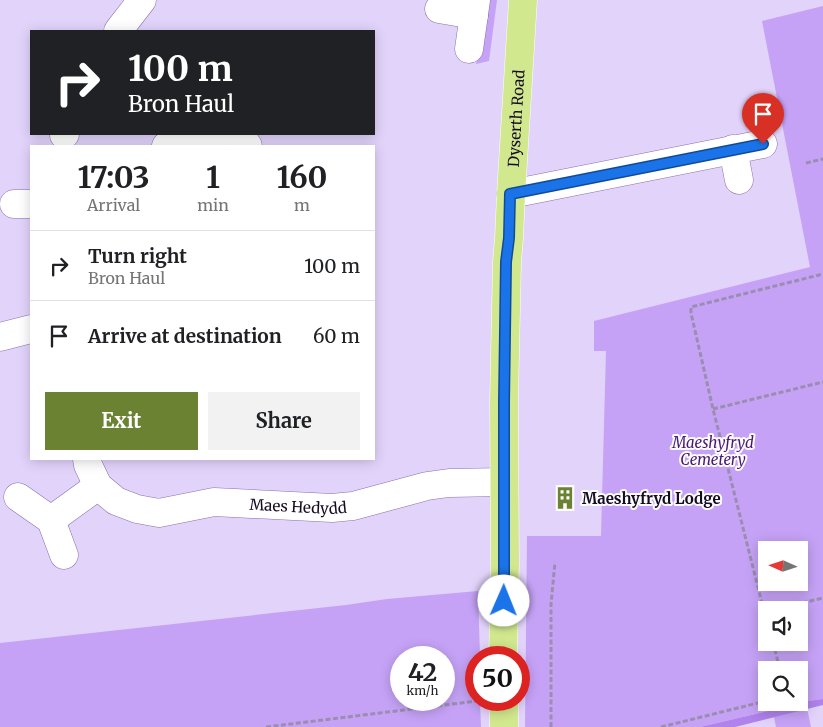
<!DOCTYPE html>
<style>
body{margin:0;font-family:Merriweather,serif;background:#f2f2f2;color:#202124;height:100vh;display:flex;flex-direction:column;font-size:19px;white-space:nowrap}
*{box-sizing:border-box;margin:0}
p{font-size:16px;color:#757577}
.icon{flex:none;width:28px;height:28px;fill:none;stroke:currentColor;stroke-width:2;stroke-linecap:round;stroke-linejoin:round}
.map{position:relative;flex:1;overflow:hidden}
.side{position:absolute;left:30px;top:145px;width:345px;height:315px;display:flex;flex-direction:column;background:#fff;border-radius:0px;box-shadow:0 2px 12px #0003}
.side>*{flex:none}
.guide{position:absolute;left:30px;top:30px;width:345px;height:105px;border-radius:0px;box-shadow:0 2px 12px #0003;background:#202124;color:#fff;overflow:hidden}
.needle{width:32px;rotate:273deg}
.tools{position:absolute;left:758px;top:541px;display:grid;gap:10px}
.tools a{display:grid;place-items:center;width:50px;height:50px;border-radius:0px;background:#fff;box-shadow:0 2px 12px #0003;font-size:25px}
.speed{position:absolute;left:390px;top:646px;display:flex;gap:10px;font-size:25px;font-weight:700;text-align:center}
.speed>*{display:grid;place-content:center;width:65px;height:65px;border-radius:50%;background:#fff;box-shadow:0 2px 12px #0003;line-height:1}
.speed small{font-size:12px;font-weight:400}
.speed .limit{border:8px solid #d22;background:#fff;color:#111}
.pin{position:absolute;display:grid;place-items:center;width:42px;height:42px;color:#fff;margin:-51px -21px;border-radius:50% 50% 50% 0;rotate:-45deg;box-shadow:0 0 5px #0007}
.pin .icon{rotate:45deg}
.me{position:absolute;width:55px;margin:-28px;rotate:1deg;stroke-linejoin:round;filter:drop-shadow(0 0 4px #0008)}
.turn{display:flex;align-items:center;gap:18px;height:105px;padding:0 15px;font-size:22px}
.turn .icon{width:65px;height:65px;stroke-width:2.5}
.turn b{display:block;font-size:35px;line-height:42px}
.eta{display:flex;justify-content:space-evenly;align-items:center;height:85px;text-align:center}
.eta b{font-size:30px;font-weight:700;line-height:35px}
.primary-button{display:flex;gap:10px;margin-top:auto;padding:10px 15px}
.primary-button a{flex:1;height:58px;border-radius:0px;background:#6c8233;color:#fff;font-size:20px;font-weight:700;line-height:58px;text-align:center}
.primary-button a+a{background:#f2f2f2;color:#202124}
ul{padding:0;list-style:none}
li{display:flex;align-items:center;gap:15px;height:70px;padding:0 15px;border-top:1px solid #e0e0e0}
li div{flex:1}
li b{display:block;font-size:19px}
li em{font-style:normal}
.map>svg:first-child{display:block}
.green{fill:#c5a2f6;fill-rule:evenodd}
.forest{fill:#b082ec}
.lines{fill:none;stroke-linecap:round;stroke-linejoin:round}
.minor-casing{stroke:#8a71ae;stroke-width:29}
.major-casing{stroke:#fff;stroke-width:29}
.path{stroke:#9a8daf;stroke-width:3;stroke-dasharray:5 2.5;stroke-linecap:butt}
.minor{stroke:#fff;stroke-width:28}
.major{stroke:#d1e88e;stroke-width:28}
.route-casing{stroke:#114b97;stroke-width:12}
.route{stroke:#1a73e8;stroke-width:9}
.labels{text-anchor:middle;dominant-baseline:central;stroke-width:4;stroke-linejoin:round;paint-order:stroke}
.street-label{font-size:15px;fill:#150b22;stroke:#fcfcfc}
.park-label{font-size:15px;font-style:italic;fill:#481675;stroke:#fcfcfc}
.poi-label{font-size:15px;font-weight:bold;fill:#150b22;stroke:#fcfcfc;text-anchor:start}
</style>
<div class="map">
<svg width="823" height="727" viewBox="0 0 823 727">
<rect width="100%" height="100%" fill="#e2d3fb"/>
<g class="green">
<polygon points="485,0 497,0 489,61 476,64"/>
<path d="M823,6V699L793,703L783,711L772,710L700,727H525L527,536H601L606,351H594V321L810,267L762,21ZM766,550H799V582H766ZM766,610H799V642H766ZM766,670H799V702H766Z"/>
<path d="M478,591L480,657L476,658V700H480L481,727H0V643L346,605L387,599ZM401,658H444V700H401Z"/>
<polygon points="807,708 811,727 776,727 774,717"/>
</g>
<polygon class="forest" points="823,699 823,705 735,727 700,727 772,710 783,711 793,703"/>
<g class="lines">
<defs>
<g id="minor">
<polyline points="439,9 474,15"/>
<polyline points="118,31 142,0"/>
<polyline points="469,49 476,0"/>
<polyline points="239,134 248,146"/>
<polyline points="64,135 65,134"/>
<polyline points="166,146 221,134"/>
<polyline points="733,149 739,180"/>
<polyline points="511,194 763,144"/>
<polyline points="14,204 31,204"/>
<polyline points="0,337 31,329"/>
<path id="s1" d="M87,459L88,465L98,486L116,501L137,509L159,513L214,502L332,508L353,506L427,486L449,483L504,482"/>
<polyline points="18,497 51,520 64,555"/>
<polyline points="51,520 98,486"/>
</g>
<g id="major">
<path id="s2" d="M503,658L505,564L504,402L507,262L509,238L511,194L523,0"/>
<polyline points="504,700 504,727"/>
</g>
</defs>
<use href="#minor" class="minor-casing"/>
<use href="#major" class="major-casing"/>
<g class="path">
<polyline points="806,163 823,159"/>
<polyline points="713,409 823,382"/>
<polyline points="773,610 823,598"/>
<polyline points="766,619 713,409 691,313 691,307 823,274"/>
<polyline points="773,642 780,670"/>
<polyline points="266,727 477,701"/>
<polyline points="551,727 551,604 555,562"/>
<polyline points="661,727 766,701"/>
</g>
<use href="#minor" class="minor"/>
<use href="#major" class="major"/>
</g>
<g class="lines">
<defs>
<polyline id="route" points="504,601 504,402 506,262 509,238 510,194 763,144"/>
</defs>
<use href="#route" class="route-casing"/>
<use href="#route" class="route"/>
</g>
<defs>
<symbol id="building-bare" viewBox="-9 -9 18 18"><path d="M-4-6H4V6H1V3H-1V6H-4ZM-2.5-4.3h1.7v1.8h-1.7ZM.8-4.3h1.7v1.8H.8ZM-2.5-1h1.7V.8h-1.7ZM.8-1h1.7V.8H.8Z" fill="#6c8233" stroke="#fcfcfc" stroke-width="2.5" paint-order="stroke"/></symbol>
</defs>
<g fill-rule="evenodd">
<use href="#building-bare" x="549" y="482" width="32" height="32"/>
</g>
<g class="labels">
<g class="street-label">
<text stroke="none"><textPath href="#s2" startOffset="540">Dyserth Road</textPath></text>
<text stroke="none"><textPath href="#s1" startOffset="238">Maes Hedydd</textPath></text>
</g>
<g class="park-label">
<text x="713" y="442">Maeshyfryd<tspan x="713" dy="17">Cemetery</tspan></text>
</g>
<g class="poi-label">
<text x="582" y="498">Maeshyfryd Lodge</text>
</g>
</g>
</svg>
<div class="tools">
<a><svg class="needle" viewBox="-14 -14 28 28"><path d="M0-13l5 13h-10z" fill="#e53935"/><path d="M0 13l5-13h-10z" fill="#757577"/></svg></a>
<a><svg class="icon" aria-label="sound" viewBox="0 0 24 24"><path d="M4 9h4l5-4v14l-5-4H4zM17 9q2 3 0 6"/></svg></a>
<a><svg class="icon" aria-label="search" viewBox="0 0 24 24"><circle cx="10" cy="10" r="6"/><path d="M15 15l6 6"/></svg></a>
</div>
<div class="speed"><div>42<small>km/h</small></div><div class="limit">50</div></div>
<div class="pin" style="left:763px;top:144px;background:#d93025"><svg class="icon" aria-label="arrive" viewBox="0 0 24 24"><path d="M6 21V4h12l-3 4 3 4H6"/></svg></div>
<svg class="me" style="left:504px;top:601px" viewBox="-20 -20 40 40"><circle r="19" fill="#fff"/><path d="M0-13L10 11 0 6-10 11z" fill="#1a73e8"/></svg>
<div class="guide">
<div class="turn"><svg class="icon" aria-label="right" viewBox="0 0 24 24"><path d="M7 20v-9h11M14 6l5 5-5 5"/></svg><div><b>100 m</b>Bron Haul</div></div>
</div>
<section class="side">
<div class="eta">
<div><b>17:03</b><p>Arrival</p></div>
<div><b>1</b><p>min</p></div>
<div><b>160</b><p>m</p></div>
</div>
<ul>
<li><svg class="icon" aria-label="right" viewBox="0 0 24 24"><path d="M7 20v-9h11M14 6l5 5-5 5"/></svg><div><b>Turn right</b><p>Bron Haul</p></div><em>100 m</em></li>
<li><svg class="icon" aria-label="arrive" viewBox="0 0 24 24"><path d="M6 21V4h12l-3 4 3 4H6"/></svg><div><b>Arrive at destination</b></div><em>60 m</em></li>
</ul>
<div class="primary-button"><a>Exit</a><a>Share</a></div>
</section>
</div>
